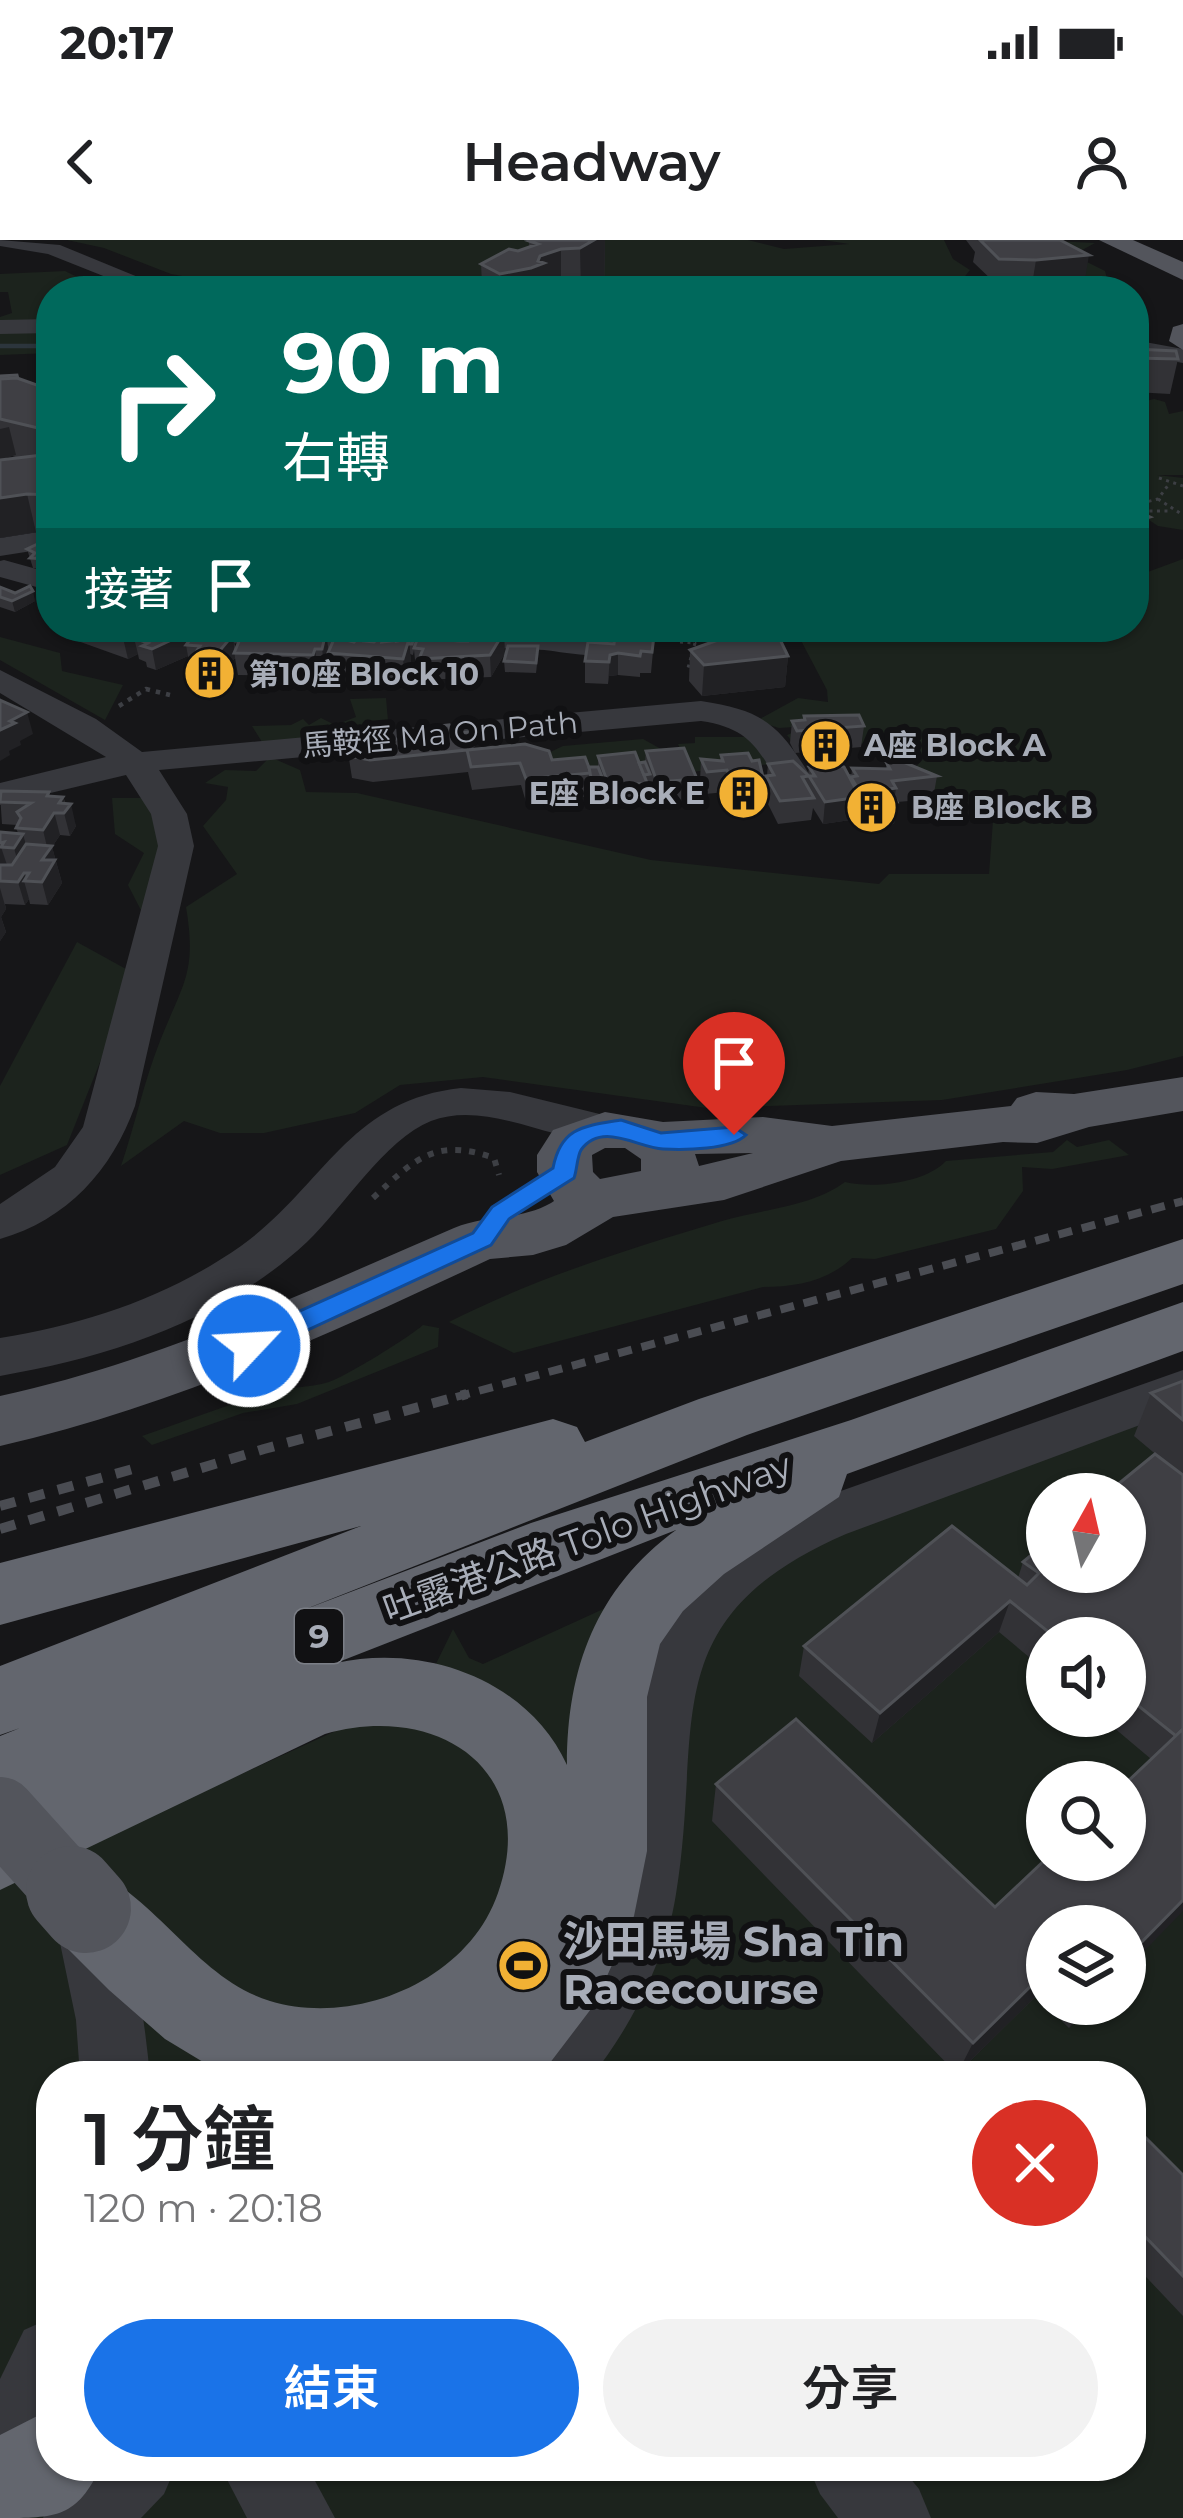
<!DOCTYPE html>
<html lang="zh-TW">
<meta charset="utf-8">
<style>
body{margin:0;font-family:Montserrat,"Noto Sans TC",sans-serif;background:#f2f2f2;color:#202124;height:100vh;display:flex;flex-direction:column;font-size:45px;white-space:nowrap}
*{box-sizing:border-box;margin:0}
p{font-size:39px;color:#757577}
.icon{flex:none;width:66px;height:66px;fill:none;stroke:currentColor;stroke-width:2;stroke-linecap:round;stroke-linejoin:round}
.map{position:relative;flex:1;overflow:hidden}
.details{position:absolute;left:36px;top:1821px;width:1110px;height:420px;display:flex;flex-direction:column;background:#fff;border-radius:48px;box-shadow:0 3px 9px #0004}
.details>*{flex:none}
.top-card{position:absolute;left:36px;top:36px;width:1113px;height:366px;border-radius:48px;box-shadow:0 3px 9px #0004;background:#00695c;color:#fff;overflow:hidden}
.needle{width:78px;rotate:8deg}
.buttons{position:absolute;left:1026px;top:1233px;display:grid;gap:24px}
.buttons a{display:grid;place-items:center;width:120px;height:120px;border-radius:50%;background:#fff;box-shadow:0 3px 9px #0004;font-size:60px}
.pin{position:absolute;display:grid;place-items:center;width:102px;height:102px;color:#fff;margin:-123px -51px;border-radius:50% 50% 50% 0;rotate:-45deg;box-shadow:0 0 12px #0007}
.pin .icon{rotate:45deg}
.me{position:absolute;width:132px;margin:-66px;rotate:65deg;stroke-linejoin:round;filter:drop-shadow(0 0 9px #0008)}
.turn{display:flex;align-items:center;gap:42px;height:252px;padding:0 48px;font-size:54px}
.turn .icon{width:156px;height:156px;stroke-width:2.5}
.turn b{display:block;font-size:84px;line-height:102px}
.then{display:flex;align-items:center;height:114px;padding:0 48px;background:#0003;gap:24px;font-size:45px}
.round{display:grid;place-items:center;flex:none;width:126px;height:126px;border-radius:63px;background:#f2f2f2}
.overview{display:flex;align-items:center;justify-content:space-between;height:204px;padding:0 48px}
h1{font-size:72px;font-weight:600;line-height:90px}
.cta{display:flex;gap:24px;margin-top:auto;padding:24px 48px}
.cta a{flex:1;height:138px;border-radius:72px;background:#1a73e8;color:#fff;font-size:48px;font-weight:600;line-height:138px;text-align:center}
.cta a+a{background:#f2f2f2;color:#202124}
.status{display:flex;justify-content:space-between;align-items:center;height:84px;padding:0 60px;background:#fff;direction:ltr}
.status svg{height:33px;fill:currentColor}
header{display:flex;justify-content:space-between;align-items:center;height:156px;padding:0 48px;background:#fff;font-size:54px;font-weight:600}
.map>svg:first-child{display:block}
.green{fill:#1c231d;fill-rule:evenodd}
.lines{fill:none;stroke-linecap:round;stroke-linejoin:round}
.stream{stroke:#2c353c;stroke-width:4.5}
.path-far2{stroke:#3d3f44;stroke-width:3;stroke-dasharray:3 4.5;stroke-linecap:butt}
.path-far1{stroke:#3d3f44;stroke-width:4.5;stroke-dasharray:4.5 6;stroke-linecap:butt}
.path{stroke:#3d3f44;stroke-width:6;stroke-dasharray:6 8;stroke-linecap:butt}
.minor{fill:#37383d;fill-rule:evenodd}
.major{fill:#53555c;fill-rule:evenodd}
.highway{fill:#63666e;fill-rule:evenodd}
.rail-far1{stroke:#4a4c52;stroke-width:8;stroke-dasharray:14 10;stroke-linecap:butt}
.rail{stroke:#4a4c52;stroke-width:10;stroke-dasharray:16 14;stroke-linecap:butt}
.major-bridge-far1{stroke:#53555c;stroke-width:72}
.major-bridge{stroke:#53555c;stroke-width:90}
.wall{fill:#323236}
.shaded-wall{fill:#212124}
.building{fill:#3f3f44;stroke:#4f5156;stroke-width:3}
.route{fill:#1a73e8;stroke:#114b97;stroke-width:3}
.labels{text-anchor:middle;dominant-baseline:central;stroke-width:12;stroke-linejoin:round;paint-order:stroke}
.far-poi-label{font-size:30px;font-weight:bold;fill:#a8adb8;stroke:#111113;text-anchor:start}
.far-street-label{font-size:30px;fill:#a8adb8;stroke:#111113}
.shield{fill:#111113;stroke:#7b7e86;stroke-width:3}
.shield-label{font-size:33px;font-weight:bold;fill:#a8adb8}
.street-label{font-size:36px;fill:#a8adb8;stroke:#111113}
.near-poi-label{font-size:42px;font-weight:bold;fill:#a8adb8;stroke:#111113;text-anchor:start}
</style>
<div class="status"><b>20:17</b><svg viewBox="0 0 49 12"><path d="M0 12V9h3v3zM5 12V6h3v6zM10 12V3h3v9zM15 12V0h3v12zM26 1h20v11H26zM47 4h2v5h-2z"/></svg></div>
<header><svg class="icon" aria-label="back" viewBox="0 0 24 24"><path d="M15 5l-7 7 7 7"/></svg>Headway<svg class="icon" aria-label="person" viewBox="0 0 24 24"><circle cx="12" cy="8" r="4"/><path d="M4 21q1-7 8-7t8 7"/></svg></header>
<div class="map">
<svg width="1183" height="2278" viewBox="0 0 1183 2278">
<rect width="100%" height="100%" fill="#161618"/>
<g class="green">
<polygon points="67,0 748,0 784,9 849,4 823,0 944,0 953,19 970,30 962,40 1056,47 1089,39 1030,0 1095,3 1073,15 1105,31 1109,46 1121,51 924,51 854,43 750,51 265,51 171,34 104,8"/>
<polygon points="65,31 106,51 51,51 51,113 0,115 0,77 12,73 8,52 0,52 0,34"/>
<polygon points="1154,159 1165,162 1169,174 1183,171 1183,235 1157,235 1183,238 1183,290 1158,286 1134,270 1134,164"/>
<path d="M1183,319V816L1127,830L942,860L707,868L483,837L400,845L355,873L264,893H220L184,881L121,926C135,885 144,841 160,801C183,743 197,733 186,667L237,634L203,586L226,560L228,547L205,543L225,530L256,531L270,517L300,530L306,552L357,553L651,620L879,644L889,634H989L994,567L931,551L914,529L924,518L906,499L847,505L793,503L787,495L809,486L779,488L756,481L798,458L828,462L827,450L797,393L873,387H1134V337Z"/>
<polygon points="0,397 60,413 62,431 123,445 105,480 0,420"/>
<polygon points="386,458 389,492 262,502 252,486 291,485 303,479 309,485 321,478 335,485 356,477 350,459"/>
<polygon points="695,497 757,497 771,524 690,532 678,504 695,503"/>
<polygon points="643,499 661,509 659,522 565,532 544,515 563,506"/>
<polygon points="112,558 146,558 168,577 146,680 128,645 144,613 115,594"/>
<polygon points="77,702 135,734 67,905 0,935 0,846"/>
<path d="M1067,900L1077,907L1109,900L1129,915L1052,929L1022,927L1023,951L996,989L875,1019L852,1018C828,1041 796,1047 763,1047L514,1113L449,1082C535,1038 629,1009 722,981C762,969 811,967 845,942C874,949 925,943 946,921L1053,912Z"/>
<path d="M423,1085L439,1088L438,1107L297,1164L243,1173L152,1205L142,1196C183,1182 224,1166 265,1153C286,1147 309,1148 329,1142C347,1136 411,1096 423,1085Z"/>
<path d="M1183,1131V2278H0V1644L456,1436L431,1434L453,1389L469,1418L483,1424L847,1258ZM1047,1254H1125V1332H1047ZM1047,1398H1125V1476H1047ZM1047,1542H1125V1620H1047ZM1047,1686H1125V1764H1047ZM51,1836H1131V2226H51Z"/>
</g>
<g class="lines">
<polyline class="stream" points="0,106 51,106"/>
<g class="path-far2">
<polyline points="1159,238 1183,246"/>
<polyline points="1158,259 1183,275"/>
<polyline points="1134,265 1158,259 1169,244"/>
<polyline points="1136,265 1147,271 1172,271"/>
<polyline points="680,402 695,403 688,428 695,428"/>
</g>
<polyline class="path-far1" points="119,466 146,449 170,455"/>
<path class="path" d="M373,958C415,919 435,897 494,918L499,935"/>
<g class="minor">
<polygon points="0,0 60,5 172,51 141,51 48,14 0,6"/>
<polygon points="51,79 51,93 0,94 0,80"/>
<polygon points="1134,100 1183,109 1183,123 1134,114"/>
<polygon points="51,290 51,308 0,316 0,298"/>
<polygon points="4,320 51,333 51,351 0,337 0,321"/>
<path d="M181,387C236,387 605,382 624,405C609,423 566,412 544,410C425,402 302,422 185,394Z"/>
<path d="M0,430L96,479L142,512L701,461C761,470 778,483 809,534H852L857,541L852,548L798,557L786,553C758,513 755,489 701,481L159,530L187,574L194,606L135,866C112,930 67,980 0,999V964L55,927L83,887L158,606L151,574L126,535L0,565V543L106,517L0,453Z"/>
<path d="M461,848L510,852L620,879L626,889L620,899C568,913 493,857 431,881C385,899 343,968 307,1002C223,1080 111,1117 0,1136V1098C87,1084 168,1057 241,1006C324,946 349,860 461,848Z"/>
<path d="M1183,1130V1169L846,1294C651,1379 704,1484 676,1654C666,1719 632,1785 592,1836H510C534,1779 586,1744 605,1680C619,1633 618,1582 622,1534C633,1397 679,1317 807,1263Z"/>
<path d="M87,1642L110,1652C135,1709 144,1775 150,1836H80L76,1780L54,1674L64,1652Z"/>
<polygon points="51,2078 51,2205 28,2255 0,2267 0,2139 24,2090"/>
<polygon points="79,2226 176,2226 164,2254 141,2278 43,2278 55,2249"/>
<polygon points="220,2226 307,2226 335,2278 247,2278"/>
<polygon points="808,2226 900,2226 919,2249 931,2278 838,2278 820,2254"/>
</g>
<g class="major">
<polygon points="1099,0 1133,0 1183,22 1183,40"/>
<polygon points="1183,84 1183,110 1169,101 1173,87"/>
<path d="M1183,837V871L1089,887L1037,903L1003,902L841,921L724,960L613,977L566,1005L533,1015L490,1019C330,1094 173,1166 0,1206V1156C160,1121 305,1052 454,988C487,974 519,981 551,963L554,961L537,932V915L553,890L605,872L663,882L763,877L832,886L1011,866L1017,858L1036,852L1074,854ZM605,908H625L641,919V931L600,939L593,932L592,915ZM753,913L699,926L695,914Z"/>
</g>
<g class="highway">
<path d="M1183,999V1044L747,1195L293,1374L531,1283L851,1180L1183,1062V1111L847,1234L839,1257L724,1334L683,1371L660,1404L647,1457V1611L634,1676L594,1765L540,1836H432L435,1829L418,1836H233L208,1825L165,1799L109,1750L56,1697L44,1668L56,1639L86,1627C156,1655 196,1738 270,1761C355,1787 468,1741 498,1653C541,1529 437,1462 325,1494L0,1650V1571L8,1567L0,1570V1496L20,1488L0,1495V1426L361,1286L0,1385V1323L553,1179L577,1187L585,1202L699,1159ZM676,1290C596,1349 567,1428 567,1525C528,1440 425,1403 336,1423Z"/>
<path d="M51,2169V2226H101C77,2278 57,2278 0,2278V2195Z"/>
</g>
<polyline class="rail-far1" points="456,1157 1183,961"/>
<g class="rail">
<polyline points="0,1266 133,1229"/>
<polyline points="0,1289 264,1209 467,1154"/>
</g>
<polyline class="major-bridge-far1" points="0,1573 73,1654"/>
<polyline class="major-bridge" points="71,1651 86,1668"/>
</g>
<g class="wall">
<polygon points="533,0 605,0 604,50 613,51 438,51 465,50 482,44 481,24 529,7 529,1"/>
<polygon points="966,0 1060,0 1085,40 1032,45 995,43 973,22 975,12"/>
<polygon points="1134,109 1178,119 1170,154 1134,152"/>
<polygon points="0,136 18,139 51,150 51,292 36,292 0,298 0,220 19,218 12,216 0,219"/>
<polygon points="46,300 49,329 33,328 27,309"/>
<polygon points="0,347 35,361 15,372 0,367"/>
<polygon points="71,387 193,387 195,389 197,398 233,395 236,411 244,390 329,411 354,402 416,404 453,401 505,413 491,437 421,440 420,430 416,430 414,410 413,415 410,414 411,421 405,440 331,434 328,416 325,430 318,430 316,436 238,435 235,418 214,443 195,441 188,416 156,430 147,427 146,422 139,419 138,414 128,419 75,400"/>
<polygon points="655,390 651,433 640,433 640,437 618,435 609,436 608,444 585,443 585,421 614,404"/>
<polygon points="726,391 788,416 785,447 702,456 689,441 690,410 725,398"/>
<polygon points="538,416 536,433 505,432 504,421"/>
<polygon points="804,476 864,486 861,507 795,513 790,503 792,481 803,480"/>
<polygon points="422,488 451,494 473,505 474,509 589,527 598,527 598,516 645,522 646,511 697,539 696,561 657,564 649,545 647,546 646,565 609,569 602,548 591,550 591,556 526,562 521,545 472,550 468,532 373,542 352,538 347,506 423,496"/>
<polygon points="721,515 765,546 764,569 734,571 726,552 705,554 700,542 701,519 720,521"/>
<polygon points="886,522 937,536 933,559 897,562 894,584 864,587 857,575 857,579 823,584 813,568 811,580 778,584 765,558 768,524 808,535 809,527 851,540 852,528 886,529"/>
<polygon points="0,554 63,557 76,586 70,596 60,595 52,607 62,643 48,665 30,664 29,659 25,665 5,664 6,669 1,677 6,692 0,701 0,592 18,593 16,588 17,585 2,584"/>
<polygon points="1183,1141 1183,1671 1047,1686 1047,1764 1093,1764 1069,1788 1036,1756 957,1834 712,1581 716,1544 995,1667 1151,1519 1100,1476 1125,1476 1125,1398 1047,1398 1047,1432 999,1392 872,1503 799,1436 804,1406 1018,1338 1023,1322 1159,1217 1134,1196 1151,1153"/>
<polygon points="1131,1883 1183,1935 1183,2076 1131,2021"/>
</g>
<g class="shaded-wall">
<polygon points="594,0 605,0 604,51 581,51 580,8"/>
<polygon points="561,9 561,51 500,51 500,34 538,21 540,16"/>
<polygon points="1089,15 1085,40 1032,45 1036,20"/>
<polygon points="9,187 16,215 0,219 0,189"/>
<polygon points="27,254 36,292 0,298 0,258"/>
<polygon points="1150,277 1145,297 1134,301 1134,282"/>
<polygon points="33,351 35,361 15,372 12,361"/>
<polygon points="144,387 154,387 158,403 148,403 134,398 138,414 128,419 123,398"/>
<polygon points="175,387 193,387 193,390 195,389 198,406 186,405 188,416 156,430 152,409"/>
<polygon points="326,392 329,414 325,430 322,409"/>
<polygon points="504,392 505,413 491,437 490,415"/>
<polygon points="233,395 235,418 214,443 211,421"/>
<polygon points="409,399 411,421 405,440 403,419"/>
<polygon points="315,409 318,430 316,436 313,415"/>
<polygon points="618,413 618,435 609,436 608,444 610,415"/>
<polygon points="788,416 785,447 702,456 704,425"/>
<polygon points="27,472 33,494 20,501 21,505 9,511 10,515 0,521 0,490 10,481"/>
<polygon points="896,548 894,562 897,562 894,584 864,587 867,565 889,549"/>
<polygon points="49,552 60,595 52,607 62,643 48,665 42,642 42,620 48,611 43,590 47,556"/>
<polygon points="63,557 67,570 71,564 76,586 70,596 64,573 59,563"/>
<polygon points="860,557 857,579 823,584 825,562"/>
<polygon points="23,594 29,616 20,630 14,608"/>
<polygon points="4,602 1,607 7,625 0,626 0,603"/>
<polygon points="24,633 26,641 24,641 29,659 25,665 18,642"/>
<polygon points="0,648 6,669 1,677 6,692 0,701"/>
<polygon points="1010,1361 999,1392 872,1503 880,1473"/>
<polygon points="1183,1660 1183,1671 1125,1731 1125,1719"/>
<polygon points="1047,1730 1047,1736 1036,1756 957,1834 973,1803"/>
<polygon points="1084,1764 1093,1764 1069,1788"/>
</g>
<g class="building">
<polygon points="533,0 594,0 580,8 561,9 540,16 538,21 544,23 531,28 500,34 481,24 509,9 518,11 538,4 529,1"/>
<polygon points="980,0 1060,0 1089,15 1036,20 999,19"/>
<polygon points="482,44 478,51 451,51 455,47 465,50 470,45"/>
<polygon points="1134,109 1176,111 1178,119 1134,118"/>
<polygon points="17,135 18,139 0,139 0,136"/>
<polygon points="17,138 51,150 51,191 0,179 0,139"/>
<polygon points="51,214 51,255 27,254 0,258 0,220"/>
<polygon points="1134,270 1150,277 1134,282"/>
<polygon points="46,300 41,306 51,306 51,315 46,319 30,318 35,313 27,309"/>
<polygon points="30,346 33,351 12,361 0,357 0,347 15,353"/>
<polygon points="92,387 144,387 123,398"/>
<polygon points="159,387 188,387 195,389 152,409 142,406 148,403 134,398"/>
<polygon points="736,387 774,387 788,416 704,425 690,410 732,395 726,391"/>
<polygon points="287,388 326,392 322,409 315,409 313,415 234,413 244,390"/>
<polygon points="433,388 452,389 448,400 459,401 468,401 472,390 504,392 490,415 419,419 423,409 414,408 420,392 432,393"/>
<polygon points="631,389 655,390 654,396 629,395"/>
<polygon points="208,392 233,395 211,421 191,419 200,406 186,405 192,397 203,399"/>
<polygon points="385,393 382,402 409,399 403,419 328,413 335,397 354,402 361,395 366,396 364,401 374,402"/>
<polygon points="400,394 415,394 412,404 409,404 409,399 397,401"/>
<polygon points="627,395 654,396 652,412 641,411 640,416 618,413 610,415 609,422 585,421 588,402 614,404 615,398"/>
<polygon points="508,406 538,406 536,423 504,421"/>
<polygon points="0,460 27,472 10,481 15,483 0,490"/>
<polygon points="859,475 864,486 797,491 792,481 805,480 804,476"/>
<polygon points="449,485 451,494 469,492 473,505 466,506 467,510 525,504 549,511 552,520 585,517 591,533 526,539 520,523 471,527 467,510 370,520 349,516 347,506 425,495 422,488"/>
<polygon points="684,508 697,539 657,542 646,511"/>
<polygon points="635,512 647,543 609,546 598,516"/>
<polygon points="748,513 752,521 759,520 765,546 736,549 727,530 707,532 701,519 723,521 721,515"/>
<polygon points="793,521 809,536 815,536 809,527 834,524 844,527 860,557 825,562 809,536 802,537 814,558 780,561 766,536 774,535 768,524"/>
<polygon points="901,521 937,536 892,541 896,548 889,549 897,562 867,565 851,537 857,536 852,528 890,529 886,522"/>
<polygon points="645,522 650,534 644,535 639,523"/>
<polygon points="589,527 598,527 602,537 591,538"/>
<polygon points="1,551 49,552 47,556 63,557 59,563 71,564 64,573 54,573 43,590 16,588 21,578 17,572 31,563 0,562"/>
<polygon points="0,592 23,594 14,608 1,607 4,602 0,603"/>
<polygon points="26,604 52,606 42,620 55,620 42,642 24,641 29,633 24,633 18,642 0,641 0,625 12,625"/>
<polygon points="1183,1141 1183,1180 1151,1153"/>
<polygon points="1155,1214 1183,1235 1183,1489 1176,1496 1125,1455 1125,1398 1056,1398 1010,1361 880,1473 804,1406 952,1286 1027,1345 1039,1333 1023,1322 1047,1302 1047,1332 1125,1332 1125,1254 1106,1254"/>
<polygon points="796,1479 995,1667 1047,1618 1047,1620 1125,1620 1125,1544 1183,1489 1183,1660 1125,1719 1125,1686 1047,1686 1047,1730 973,1803 716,1544"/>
<polygon points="1131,1883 1183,1935 1183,2036 1131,1982"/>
</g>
<path class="route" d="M621,880L661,893L734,887L746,895C731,910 684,910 663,909C638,908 602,881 581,910C577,917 577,930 574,938L509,979L491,1005L258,1113H240L236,1106L240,1098L473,993L492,967L553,928C561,887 584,886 621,880Z"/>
<defs>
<symbol id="building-disc" viewBox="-11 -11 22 22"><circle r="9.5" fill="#f2b134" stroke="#111113"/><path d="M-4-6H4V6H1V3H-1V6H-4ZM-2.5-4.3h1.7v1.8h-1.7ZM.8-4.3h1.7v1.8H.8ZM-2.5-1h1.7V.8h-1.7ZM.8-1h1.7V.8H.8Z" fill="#111"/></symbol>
<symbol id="stadium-disc" viewBox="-11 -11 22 22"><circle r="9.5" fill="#f2b134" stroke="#111113"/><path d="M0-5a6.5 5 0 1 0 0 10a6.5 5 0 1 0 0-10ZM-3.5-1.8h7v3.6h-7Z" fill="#111"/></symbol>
</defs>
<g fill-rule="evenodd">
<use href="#building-disc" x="180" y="404" width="59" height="59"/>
<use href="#building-disc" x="796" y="476" width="59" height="59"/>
<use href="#building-disc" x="714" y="524" width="59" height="59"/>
<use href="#building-disc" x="842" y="538" width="59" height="59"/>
<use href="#stadium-disc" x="494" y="1696" width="59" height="59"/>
</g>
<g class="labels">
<g class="far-poi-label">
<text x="249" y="434">第10座 Block 10</text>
<text x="864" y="505">A座 Block A</text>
<text x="705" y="553" text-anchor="end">E座 Block E</text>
<text x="911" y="567">B座 Block B</text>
</g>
<g class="far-street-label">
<text transform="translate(440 494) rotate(-5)">馬鞍徑 Ma On Path</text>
</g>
<rect class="shield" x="295" y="1369" width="48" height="54" rx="9"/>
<g class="shield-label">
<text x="319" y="1396">9</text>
</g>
<g class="street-label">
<text transform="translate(587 1297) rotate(-20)">吐露港公路 Tolo Highway</text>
</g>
<g class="near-poi-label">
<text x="563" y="1701">沙田馬場 Sha Tin<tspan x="563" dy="48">Racecourse</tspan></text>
</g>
</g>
</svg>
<div class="buttons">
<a><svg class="needle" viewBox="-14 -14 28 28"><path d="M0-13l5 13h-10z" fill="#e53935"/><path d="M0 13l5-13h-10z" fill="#757577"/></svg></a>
<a><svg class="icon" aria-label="sound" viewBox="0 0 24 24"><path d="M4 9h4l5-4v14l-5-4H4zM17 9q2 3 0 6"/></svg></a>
<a><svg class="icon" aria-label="search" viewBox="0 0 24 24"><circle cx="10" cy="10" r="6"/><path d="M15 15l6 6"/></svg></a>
<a><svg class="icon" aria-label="layers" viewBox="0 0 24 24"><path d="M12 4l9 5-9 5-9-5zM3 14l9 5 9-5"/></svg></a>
</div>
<div class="pin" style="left:734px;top:895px;background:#d93025"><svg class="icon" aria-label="arrive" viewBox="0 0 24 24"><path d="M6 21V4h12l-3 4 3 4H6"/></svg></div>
<svg class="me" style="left:249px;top:1106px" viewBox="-20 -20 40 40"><circle r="17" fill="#1a73e8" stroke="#fff" stroke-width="3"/><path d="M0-11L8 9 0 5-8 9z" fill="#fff"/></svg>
<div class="top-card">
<div class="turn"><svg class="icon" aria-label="right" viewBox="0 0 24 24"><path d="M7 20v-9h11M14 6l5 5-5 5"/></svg><div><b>90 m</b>右轉</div></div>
<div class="then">接著<svg class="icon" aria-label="arrive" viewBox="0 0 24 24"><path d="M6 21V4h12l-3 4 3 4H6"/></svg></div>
</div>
<section class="details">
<div class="overview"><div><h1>1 分鐘</h1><p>120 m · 20:18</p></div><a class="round" style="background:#d93025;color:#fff"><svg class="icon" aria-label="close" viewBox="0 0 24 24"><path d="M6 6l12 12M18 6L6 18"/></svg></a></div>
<div class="cta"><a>結束</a><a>分享</a></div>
</section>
</div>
